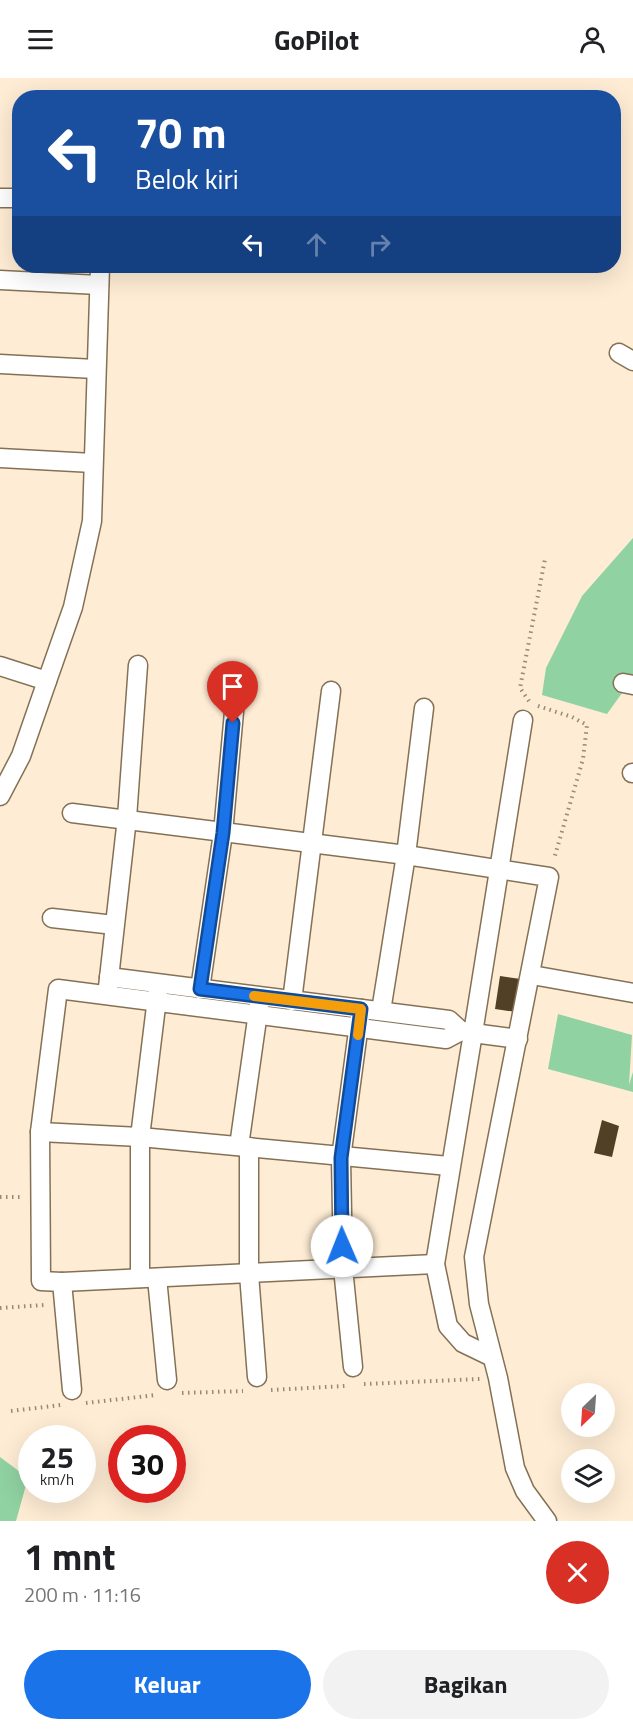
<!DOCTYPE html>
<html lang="id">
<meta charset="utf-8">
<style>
body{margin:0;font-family:"Titillium Web",sans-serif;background:#f2f2f2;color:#202124;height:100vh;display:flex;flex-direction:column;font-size:22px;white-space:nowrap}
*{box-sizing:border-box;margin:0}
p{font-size:20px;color:#757577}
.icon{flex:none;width:33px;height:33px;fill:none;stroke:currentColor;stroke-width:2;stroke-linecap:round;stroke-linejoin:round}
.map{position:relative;height:1443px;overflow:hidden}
.side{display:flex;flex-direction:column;background:#fff;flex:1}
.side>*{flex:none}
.guide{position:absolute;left:12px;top:12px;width:609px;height:183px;border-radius:24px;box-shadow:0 6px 24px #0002;background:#1a4fa0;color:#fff;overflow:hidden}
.needle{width:39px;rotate:205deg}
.tools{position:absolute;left:561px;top:1305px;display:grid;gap:12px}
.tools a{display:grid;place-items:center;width:54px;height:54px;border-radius:50%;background:#fff;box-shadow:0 6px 24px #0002;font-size:30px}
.speed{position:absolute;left:18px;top:1347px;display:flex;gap:12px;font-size:30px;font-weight:700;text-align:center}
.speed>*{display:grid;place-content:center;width:78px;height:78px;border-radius:50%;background:#fff;box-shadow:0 6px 24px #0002;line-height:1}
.speed small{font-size:15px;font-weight:400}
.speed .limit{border:9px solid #d22;background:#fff;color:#111}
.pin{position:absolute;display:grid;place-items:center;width:51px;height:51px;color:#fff;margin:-62px -26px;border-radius:50% 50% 50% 0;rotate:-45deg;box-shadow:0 0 6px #0007}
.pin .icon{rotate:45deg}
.me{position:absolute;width:66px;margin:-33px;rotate:359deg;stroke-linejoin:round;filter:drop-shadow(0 0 4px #0008)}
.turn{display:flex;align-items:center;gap:21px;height:126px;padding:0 24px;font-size:27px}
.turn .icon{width:78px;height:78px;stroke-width:2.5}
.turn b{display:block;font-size:42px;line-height:51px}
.lanes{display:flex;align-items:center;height:57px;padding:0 24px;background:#0003;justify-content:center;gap:30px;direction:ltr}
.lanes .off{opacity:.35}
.round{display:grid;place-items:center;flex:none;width:63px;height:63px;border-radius:32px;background:#f2f2f2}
.summary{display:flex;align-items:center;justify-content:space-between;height:102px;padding:0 24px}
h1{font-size:36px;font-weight:700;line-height:45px}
.action{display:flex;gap:12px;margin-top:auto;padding:12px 24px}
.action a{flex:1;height:69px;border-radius:36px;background:#1a73e8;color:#fff;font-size:24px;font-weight:700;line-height:69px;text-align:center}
.action a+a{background:#f2f2f2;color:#202124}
header{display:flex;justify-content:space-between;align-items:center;height:78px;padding:0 24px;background:#fff;font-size:27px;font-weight:700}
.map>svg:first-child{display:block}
.green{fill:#90d2a2}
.building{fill:#514025}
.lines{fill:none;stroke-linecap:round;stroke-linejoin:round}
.minor-casing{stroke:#847155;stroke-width:21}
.path{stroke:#978a78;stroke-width:4;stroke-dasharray:1.5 4.5;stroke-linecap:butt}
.minor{stroke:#fff;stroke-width:18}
.route-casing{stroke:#114b97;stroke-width:15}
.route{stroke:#1a73e8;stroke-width:10}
.slow{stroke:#f59e0b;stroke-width:10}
</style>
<header><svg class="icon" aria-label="menu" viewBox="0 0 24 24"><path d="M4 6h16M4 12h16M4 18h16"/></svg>GoPilot<svg class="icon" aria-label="person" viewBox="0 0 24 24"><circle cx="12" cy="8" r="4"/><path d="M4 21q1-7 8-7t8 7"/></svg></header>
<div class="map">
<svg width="633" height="1443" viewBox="0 0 633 1443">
<rect width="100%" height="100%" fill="#feecd4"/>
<g class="green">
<polygon points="633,460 633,613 622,615 607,636 542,617 546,590 582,518"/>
<polygon points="558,936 632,957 629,1007 633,994 633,1014 548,991"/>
<polygon points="0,1379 28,1400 16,1443 0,1443"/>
</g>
<g class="building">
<polygon points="500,898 521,901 516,934 495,931"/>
<polygon points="602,1042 619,1048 612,1079 594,1075"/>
</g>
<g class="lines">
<defs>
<g id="minor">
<polyline points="0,120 20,120"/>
<polyline points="0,202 99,207"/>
<polyline points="619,275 633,283"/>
<polyline points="0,286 95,291"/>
<polyline points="0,380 93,385"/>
<polyline points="0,588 47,603 21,678 0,718"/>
<polyline points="47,603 73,529 92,443 100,188"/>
<polyline points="623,605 633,607"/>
<polyline points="632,695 633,695"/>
<polyline points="72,735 406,777 549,799 474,1179 479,1226 498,1300 515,1390 525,1413 547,1443"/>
<polyline points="52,840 114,847"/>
<polyline points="532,897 633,915"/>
<polyline points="109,899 449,942 461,953"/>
<polyline points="108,909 127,740 138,587"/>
<polyline points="200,911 223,755 237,601"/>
<polyline points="292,923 331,613"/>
<polyline points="381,933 406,777 424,630"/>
<polyline points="40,1054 140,1059 449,1088"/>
<polyline points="239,1068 259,927"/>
<polyline points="249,1069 249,1196 257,1299"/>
<polyline points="435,1186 62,1204 41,1203 40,1054 58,911 446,961 461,953 473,955 523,642"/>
<polyline points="140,1200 140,1059 158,912"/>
<polyline points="157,1200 167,1302"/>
<polyline points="62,1204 72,1312"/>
<polyline points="492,1279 463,1265 448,1248 435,1186 473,955 518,961"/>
<polyline points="353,1289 343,1190 341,1080 361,931"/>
</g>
</defs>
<use href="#minor" class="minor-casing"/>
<g class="path">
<polyline points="529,623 520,610 545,481"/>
<polyline points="538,628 572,639 587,647 583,681 554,781"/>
<polyline points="0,1119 23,1119"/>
<polyline points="0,1230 44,1227"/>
<polyline points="364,1306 480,1301"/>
<polyline points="271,1312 345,1308"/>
<polyline points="182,1315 243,1313"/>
<polyline points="86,1325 156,1317"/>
<polyline points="11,1333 61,1327"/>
</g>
<use href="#minor" class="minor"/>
</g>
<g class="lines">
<defs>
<polyline id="route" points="233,645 223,755 200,911 361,931 341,1080 342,1168"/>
</defs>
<use href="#route" class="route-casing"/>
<use href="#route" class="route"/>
<polyline class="slow" points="254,918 361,931 358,957"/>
</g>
</svg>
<div class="tools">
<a><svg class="needle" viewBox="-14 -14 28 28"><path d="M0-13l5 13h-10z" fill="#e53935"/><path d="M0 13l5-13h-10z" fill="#757577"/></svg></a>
<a><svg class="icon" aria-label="layers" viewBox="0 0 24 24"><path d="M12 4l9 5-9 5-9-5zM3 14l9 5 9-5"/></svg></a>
</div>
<div class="speed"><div>25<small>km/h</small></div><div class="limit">30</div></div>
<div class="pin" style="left:233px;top:645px;background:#d93025"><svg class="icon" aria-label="arrive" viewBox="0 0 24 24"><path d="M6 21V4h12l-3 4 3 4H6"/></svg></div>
<svg class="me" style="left:342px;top:1168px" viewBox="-20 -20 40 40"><circle r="19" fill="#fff"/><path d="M0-13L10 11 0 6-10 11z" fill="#1a73e8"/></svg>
<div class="guide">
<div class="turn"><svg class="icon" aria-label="left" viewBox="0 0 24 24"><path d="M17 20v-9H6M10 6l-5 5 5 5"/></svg><div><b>70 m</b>Belok kiri</div></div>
<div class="lanes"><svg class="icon" aria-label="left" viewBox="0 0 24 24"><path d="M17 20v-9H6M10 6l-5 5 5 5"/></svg><svg class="icon off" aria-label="ahead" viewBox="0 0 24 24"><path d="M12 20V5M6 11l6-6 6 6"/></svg><svg class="icon off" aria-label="right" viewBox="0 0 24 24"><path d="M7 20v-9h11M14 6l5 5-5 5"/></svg></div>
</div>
</div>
<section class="side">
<div class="summary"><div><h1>1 mnt</h1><p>200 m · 11:16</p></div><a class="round" style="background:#d93025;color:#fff"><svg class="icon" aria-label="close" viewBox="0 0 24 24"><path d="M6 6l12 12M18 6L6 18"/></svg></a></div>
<div class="action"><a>Keluar</a><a>Bagikan</a></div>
</section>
